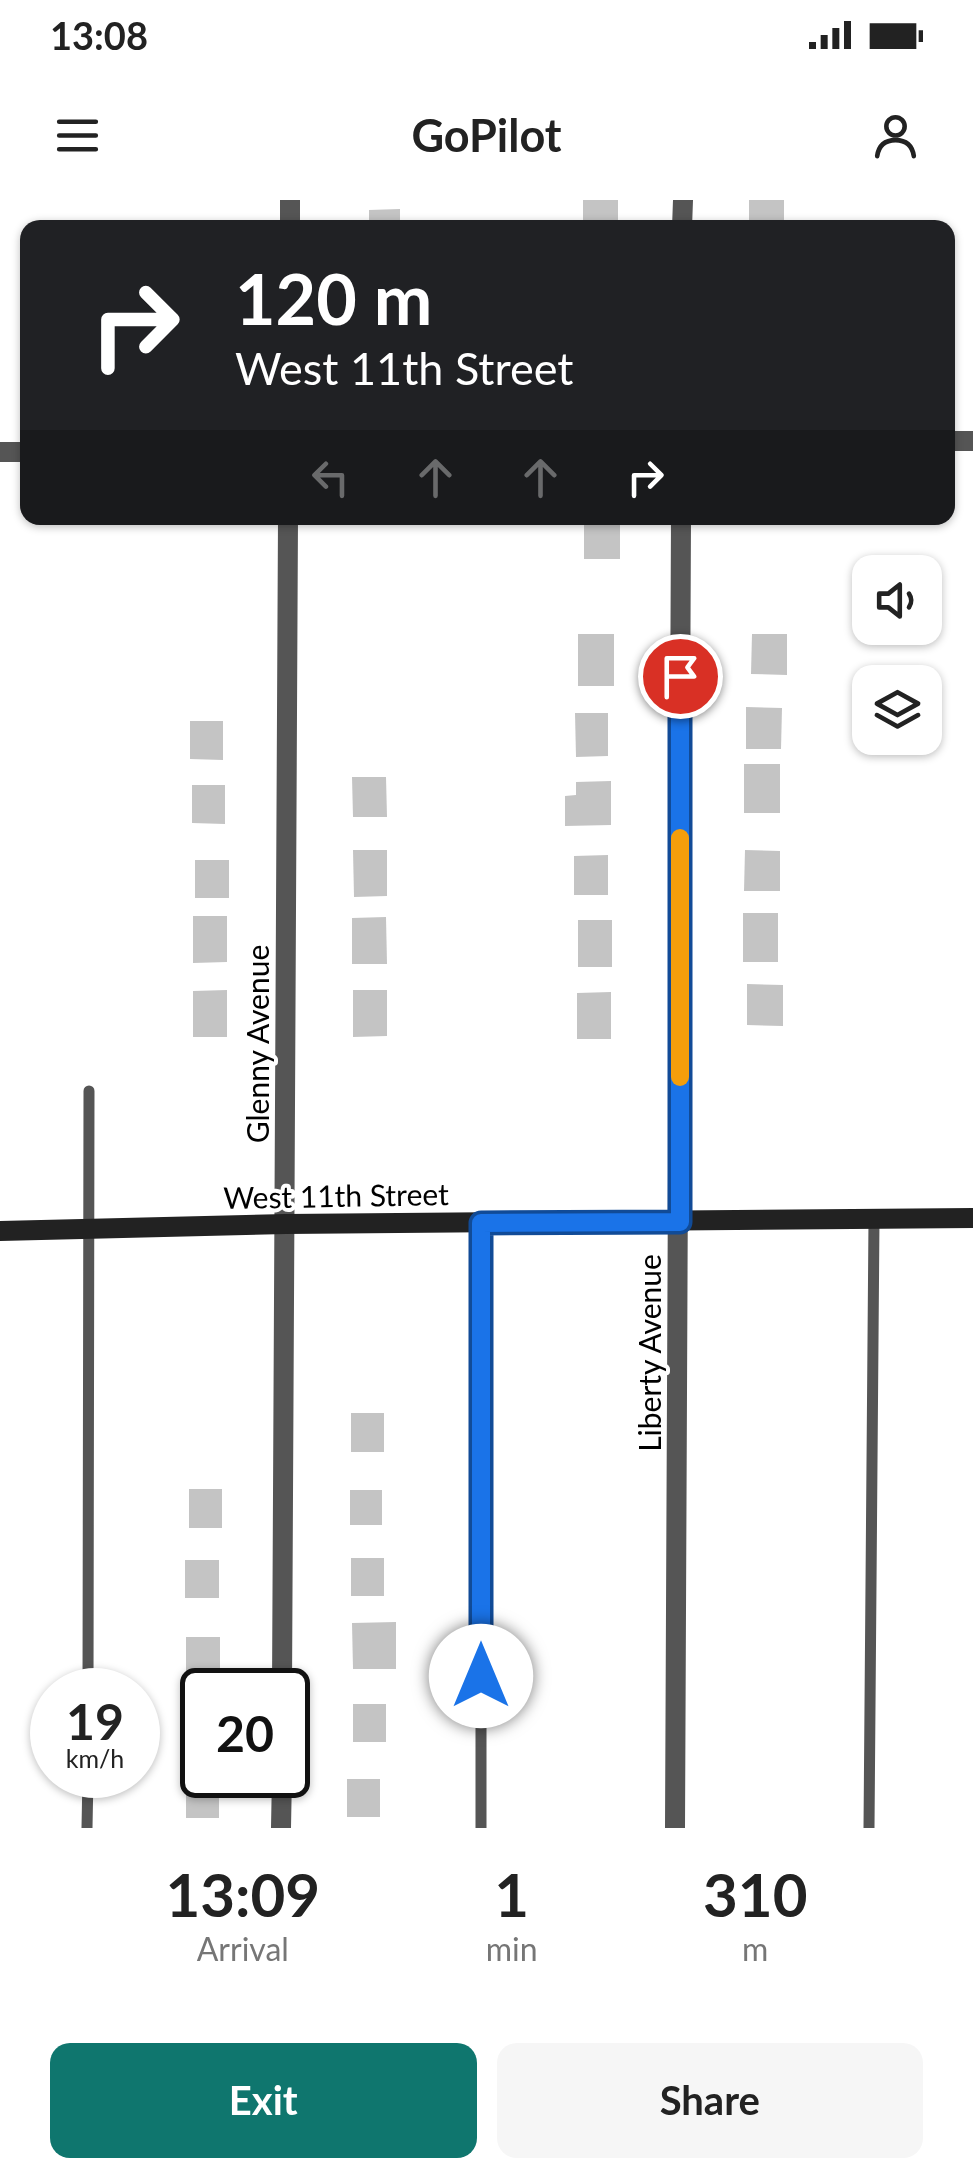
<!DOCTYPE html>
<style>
body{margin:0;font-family:Lato,sans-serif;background:#f6f6f6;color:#222;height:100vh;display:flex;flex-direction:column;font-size:38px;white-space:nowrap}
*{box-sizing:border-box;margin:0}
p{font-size:32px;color:#767676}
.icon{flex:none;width:55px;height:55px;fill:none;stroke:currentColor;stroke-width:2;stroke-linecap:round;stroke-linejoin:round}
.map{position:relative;height:1628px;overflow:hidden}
.drawer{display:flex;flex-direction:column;background:#fff;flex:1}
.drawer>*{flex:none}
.guide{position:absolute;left:20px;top:20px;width:935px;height:305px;border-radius:20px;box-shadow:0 2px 8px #0004;background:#202124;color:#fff;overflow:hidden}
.tools{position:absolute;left:852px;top:355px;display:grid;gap:20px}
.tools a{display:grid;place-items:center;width:90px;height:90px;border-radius:20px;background:#fff;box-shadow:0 2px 8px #0004;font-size:50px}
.speed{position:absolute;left:30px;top:1468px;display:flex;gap:20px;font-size:50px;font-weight:700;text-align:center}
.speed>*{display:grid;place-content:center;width:130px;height:130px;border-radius:50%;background:#fff;box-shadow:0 2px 8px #0004;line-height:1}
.speed small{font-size:25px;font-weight:400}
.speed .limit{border:5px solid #111;border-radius:15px;background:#fff;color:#111}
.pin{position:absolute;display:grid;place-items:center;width:85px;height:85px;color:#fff;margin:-42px;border:5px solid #fff;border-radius:50%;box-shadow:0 2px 10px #0007}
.me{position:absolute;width:110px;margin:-55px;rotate:0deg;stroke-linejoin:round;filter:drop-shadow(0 0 8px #0008)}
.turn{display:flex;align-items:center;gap:35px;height:210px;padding:0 50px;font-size:45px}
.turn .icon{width:130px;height:130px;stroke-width:2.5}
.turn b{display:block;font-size:70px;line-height:85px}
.lanes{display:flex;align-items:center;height:95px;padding:0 50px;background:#0003;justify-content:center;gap:50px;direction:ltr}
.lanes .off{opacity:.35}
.eta{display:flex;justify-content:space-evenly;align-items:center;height:170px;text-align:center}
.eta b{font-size:60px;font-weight:700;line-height:70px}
.action{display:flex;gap:20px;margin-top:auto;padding:20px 50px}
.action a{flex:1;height:115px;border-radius:20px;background:#0f766e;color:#fff;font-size:40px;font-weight:700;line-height:115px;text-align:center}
.action a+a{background:#f6f6f6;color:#222}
.status{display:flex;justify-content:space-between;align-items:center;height:70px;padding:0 50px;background:#fff;direction:ltr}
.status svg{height:28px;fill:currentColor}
header{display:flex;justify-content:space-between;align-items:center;height:130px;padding:0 50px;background:#fff;font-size:45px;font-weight:700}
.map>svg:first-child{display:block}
.building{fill:#c4c4c4}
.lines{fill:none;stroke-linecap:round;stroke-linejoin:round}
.service{stroke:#555;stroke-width:11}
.minor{stroke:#555;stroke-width:20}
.secondary{stroke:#222;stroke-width:20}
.route-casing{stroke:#114b97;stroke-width:25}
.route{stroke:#1a73e8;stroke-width:18}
.slow{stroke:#f59e0b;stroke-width:18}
.labels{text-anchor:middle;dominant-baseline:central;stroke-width:8;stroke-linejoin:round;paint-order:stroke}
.street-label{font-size:30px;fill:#000;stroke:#fff}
</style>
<div class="status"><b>13:08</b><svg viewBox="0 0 49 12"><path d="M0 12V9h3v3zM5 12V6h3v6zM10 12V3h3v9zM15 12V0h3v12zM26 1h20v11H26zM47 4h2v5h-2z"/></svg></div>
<header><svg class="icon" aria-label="menu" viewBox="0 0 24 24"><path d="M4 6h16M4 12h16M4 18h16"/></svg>GoPilot<svg class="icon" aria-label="person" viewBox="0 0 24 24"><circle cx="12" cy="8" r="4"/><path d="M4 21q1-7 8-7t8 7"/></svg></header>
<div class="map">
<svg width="973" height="1628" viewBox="0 0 973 1628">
<rect width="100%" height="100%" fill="#fff"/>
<g class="building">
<rect x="583" y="0" width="35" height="28"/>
<rect x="749" y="0" width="35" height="28"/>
<polygon points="400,9 400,28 369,28 369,10"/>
<rect x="584" y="318" width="36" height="41"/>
<rect x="578" y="434" width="36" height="52"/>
<polygon points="752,434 787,434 787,475 751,474"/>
<polygon points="746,507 782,508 781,549 746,549"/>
<polygon points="575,513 608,513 608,556 576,557"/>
<polygon points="190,521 223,521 223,560 190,559"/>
<rect x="744" y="564" width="36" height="49"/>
<polygon points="352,577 386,577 387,617 353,617"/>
<polygon points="611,581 611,625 565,626 565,596 576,595 576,582"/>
<polygon points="192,585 225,585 225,624 192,623"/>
<polygon points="353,650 387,650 387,696 354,697"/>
<polygon points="745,650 780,651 780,691 744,691"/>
<polygon points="608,655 608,695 574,695 574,656"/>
<rect x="195" y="660" width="34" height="38"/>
<rect x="743" y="713" width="35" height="49"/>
<polygon points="193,716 227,716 227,762 193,763"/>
<polygon points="386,717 387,764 352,764 352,718"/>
<rect x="578" y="720" width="34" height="47"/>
<polygon points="747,784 783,785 783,826 747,825"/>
<polygon points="227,790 227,837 193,837 193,791"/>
<polygon points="353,790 387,790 387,836 353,837"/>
<polygon points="611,792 611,839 577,839 577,793"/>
<rect x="351" y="1213" width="33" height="39"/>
<rect x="189" y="1289" width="33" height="39"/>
<rect x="350" y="1290" width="32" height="35"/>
<rect x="351" y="1358" width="33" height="38"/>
<rect x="185" y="1360" width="34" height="38"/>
<polygon points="396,1422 396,1469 353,1469 352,1423"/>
<rect x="186" y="1437" width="34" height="39"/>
<rect x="188" y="1502" width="14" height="38"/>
<rect x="353" y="1504" width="33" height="38"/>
<rect x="186" y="1579" width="33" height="39"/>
<rect x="347" y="1579" width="33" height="38"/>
</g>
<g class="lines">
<g class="service">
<polyline points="481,1023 481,1628"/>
<polyline points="88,1490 89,891"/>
<polyline points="87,1628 88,1575"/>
<polyline points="869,1628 874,1019"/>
</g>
<g class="minor">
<polyline points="290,28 290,0"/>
<polyline points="682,28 683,0"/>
<polyline points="948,241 973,241"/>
<polyline points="0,252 28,252"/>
<polyline points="282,1490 288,318"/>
<polyline points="281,1628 282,1575"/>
<polyline points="675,1628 681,318"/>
</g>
<polyline class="secondary" points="0,1031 286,1024 973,1018"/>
</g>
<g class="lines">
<defs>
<polyline id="route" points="481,1476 481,1023 680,1022 680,476"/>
</defs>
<use href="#route" class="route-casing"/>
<use href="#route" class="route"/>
<polyline class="slow" points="680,877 680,638"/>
</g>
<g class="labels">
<g class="street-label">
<text transform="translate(257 844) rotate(-90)">Glenny Avenue</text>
<text transform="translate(336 995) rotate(-1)">West 11th Street</text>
<text transform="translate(649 1153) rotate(-90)">Liberty Avenue</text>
</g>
</g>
</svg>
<div class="tools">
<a><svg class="icon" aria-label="sound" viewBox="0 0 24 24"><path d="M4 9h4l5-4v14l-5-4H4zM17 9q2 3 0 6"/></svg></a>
<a><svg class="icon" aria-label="layers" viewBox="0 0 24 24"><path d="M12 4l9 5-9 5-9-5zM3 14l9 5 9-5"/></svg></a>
</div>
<div class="speed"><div>19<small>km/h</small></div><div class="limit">20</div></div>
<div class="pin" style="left:680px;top:476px;background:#d93025"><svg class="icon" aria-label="arrive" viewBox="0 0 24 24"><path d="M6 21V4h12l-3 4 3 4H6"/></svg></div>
<svg class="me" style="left:481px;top:1476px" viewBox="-20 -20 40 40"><circle r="19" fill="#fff"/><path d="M0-13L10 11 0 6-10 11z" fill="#1a73e8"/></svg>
<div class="guide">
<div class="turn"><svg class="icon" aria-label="right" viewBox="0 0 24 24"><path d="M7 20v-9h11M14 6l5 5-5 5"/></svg><div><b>120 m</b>West 11th Street</div></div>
<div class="lanes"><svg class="icon off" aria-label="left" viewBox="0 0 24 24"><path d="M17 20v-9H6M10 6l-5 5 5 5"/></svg><svg class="icon off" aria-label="ahead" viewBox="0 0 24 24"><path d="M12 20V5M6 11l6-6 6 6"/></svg><svg class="icon off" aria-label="ahead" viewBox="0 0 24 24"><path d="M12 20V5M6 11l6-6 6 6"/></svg><svg class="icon" aria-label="right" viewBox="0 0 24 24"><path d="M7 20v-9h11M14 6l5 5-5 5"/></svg></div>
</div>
</div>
<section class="drawer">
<div class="eta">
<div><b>13:09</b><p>Arrival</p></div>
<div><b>1</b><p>min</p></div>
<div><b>310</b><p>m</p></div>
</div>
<div class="action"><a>Exit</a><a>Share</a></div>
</section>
